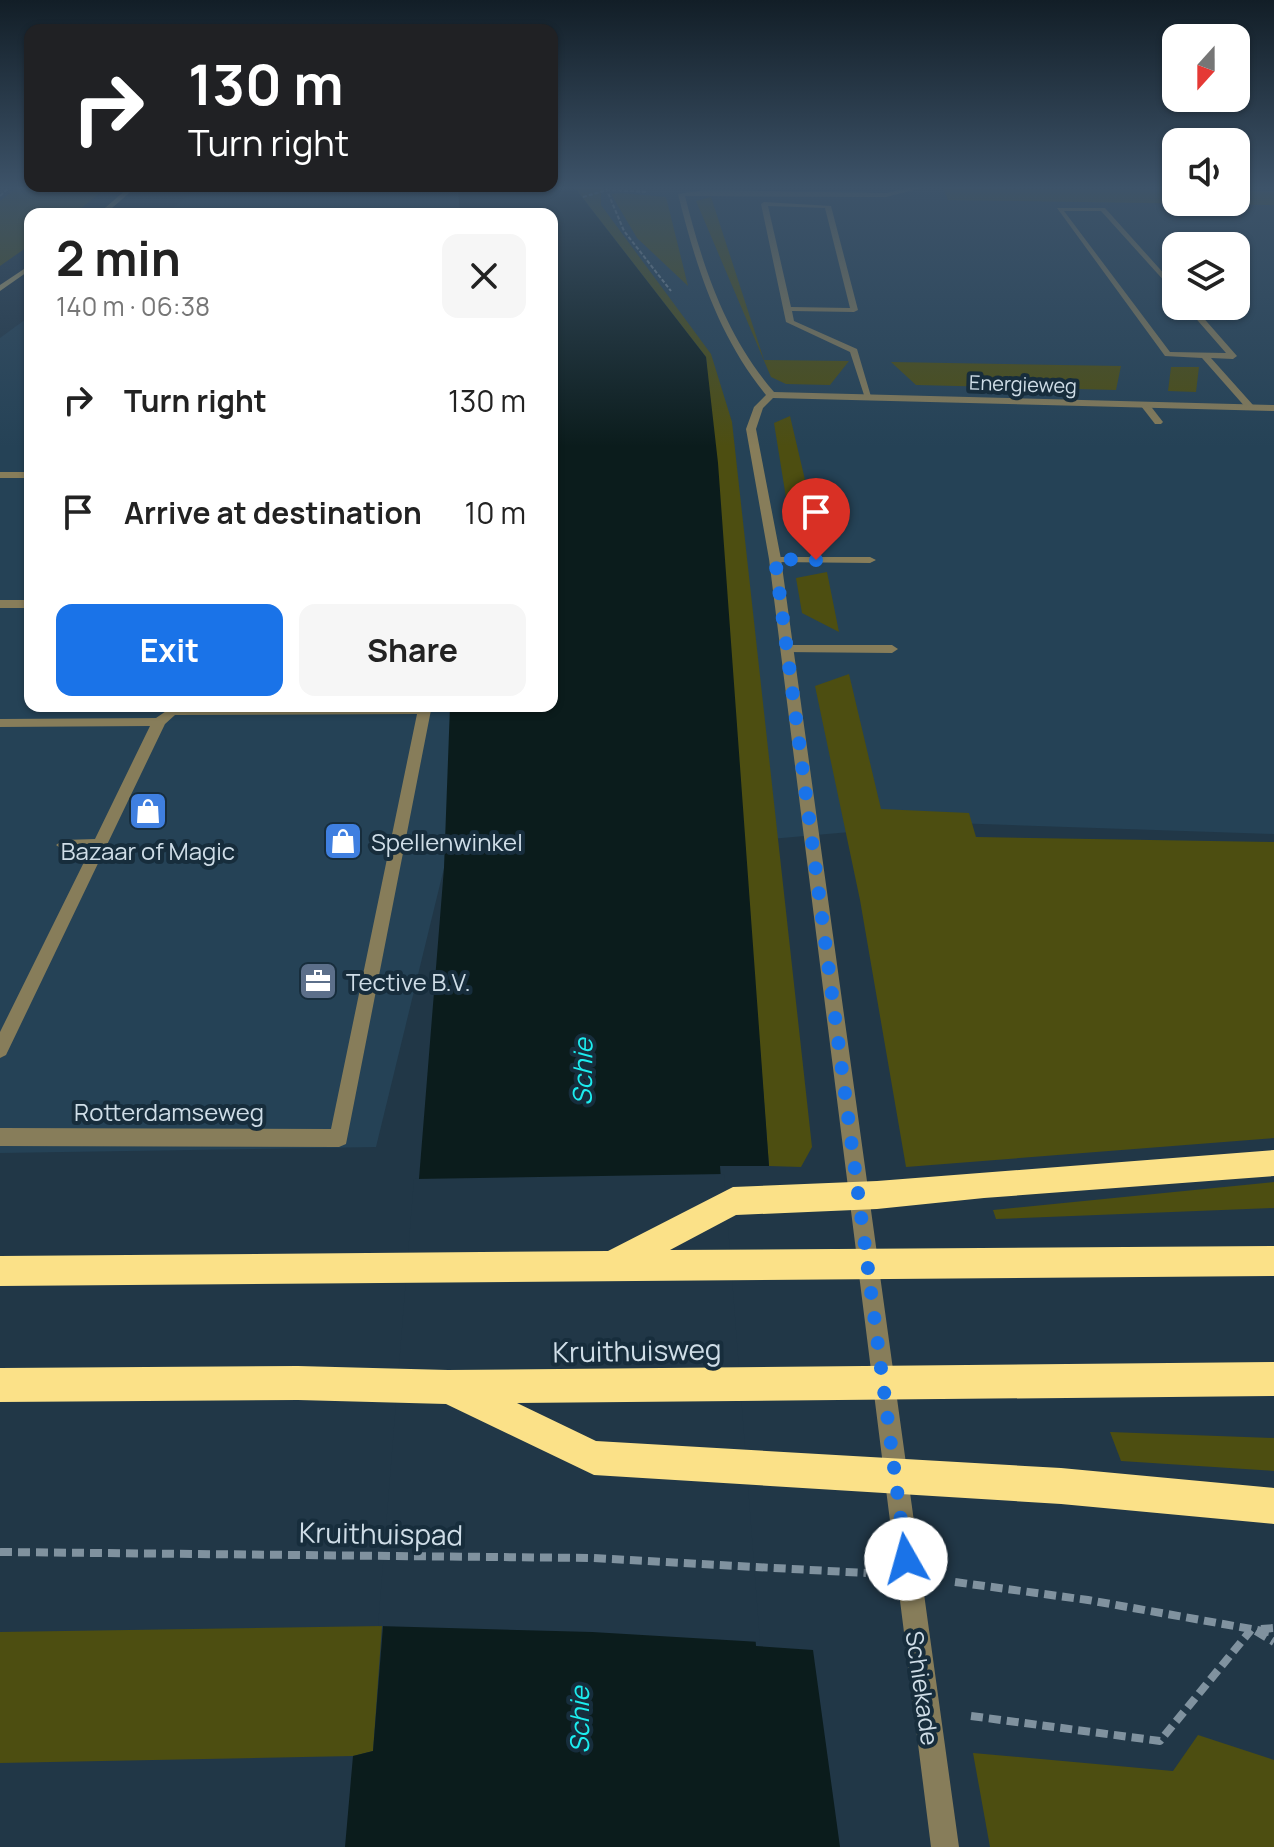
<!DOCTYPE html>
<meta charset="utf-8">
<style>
body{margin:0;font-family:Manrope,sans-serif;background:#f6f6f6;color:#222;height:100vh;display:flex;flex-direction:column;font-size:30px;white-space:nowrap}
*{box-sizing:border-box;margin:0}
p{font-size:26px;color:#767676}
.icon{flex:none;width:44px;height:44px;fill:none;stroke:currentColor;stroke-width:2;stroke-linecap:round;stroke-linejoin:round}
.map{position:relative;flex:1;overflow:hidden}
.sheet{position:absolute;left:24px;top:208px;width:534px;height:504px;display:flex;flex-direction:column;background:#fff;border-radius:16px;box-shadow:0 2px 6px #0004}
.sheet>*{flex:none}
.hud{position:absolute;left:24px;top:24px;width:534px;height:168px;border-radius:16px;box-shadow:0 2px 6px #0004;background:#202124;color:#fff;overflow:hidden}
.needle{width:52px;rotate:201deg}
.tools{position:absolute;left:1162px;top:24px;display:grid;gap:16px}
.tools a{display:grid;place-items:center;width:88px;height:88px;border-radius:16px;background:#fff;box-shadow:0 2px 6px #0004;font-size:40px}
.pin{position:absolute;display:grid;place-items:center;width:68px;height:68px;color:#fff;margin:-82px -34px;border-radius:50% 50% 50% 0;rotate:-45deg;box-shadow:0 0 8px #0007}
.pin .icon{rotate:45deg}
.me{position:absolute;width:88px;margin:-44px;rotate:353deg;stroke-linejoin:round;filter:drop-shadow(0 0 6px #0008)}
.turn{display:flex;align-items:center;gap:28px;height:168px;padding:0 32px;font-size:36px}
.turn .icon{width:104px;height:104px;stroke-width:2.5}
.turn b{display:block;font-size:56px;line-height:68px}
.round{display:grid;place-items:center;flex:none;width:84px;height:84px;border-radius:16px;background:#f6f6f6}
.headline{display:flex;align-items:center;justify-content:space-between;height:136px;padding:0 32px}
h1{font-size:48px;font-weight:700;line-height:60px}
.action{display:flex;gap:16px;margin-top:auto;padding:16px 32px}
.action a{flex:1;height:92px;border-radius:16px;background:#1a73e8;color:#fff;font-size:32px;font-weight:700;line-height:92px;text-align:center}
.action a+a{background:#f6f6f6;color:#222}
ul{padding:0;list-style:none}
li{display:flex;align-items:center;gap:24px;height:112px;padding:0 32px}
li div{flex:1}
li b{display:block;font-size:30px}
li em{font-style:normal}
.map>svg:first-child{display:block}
.built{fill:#254256;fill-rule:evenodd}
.green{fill:#4d4e11}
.water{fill:#0b1c1c}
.pier{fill:#213747}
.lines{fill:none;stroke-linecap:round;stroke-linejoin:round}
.path-far1{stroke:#80929f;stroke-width:2;stroke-dasharray:4 2;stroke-linecap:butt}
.path{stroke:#80929f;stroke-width:8;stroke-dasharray:12 6;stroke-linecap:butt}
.lane{fill:#877d5a;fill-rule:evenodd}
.street{fill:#877d5a;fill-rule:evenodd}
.secondary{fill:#b6a66d;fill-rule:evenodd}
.highway{fill:#fbe188;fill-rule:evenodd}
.route{stroke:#1a73e8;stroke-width:14;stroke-dasharray:0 25.2}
.labels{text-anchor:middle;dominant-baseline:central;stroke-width:8;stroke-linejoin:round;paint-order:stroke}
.far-street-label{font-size:20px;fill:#cfdde7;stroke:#172d3c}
.poi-label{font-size:24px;fill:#cfdde7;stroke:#172d3c;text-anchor:start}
.street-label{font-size:24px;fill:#cfdde7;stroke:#172d3c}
.water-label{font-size:26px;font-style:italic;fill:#1cedef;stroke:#172d3c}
.near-street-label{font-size:28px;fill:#cfdde7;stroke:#172d3c}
</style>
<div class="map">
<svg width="1274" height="1847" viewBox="0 0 1274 1847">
<rect width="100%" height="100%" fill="#213747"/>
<path class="built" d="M199,188H1176V202H1236V188H1274V834L952,823L444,868L376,1147L0,1153V338L30,316V706H552V214H165ZM1176,246H1236V306H1176Z"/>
<g class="green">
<polygon points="16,188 106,188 74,214 30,214 30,245 0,266 0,201"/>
<polygon points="575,188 601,188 601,205 711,354 732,422 812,1147 801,1167 769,1166 706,357"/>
<polygon points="943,188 1176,190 1176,202 1236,202 1236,191 1274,192 1274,205 948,200"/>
<polygon points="621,193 666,197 688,286 637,238 611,194"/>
<polygon points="711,197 764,360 849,361 830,385 786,384 771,377 696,201"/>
<polygon points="891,362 1121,366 1116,390 916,385"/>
<polygon points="1171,367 1199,367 1196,392 1168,391"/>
<polygon points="790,416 820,544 792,535 774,423"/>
<polygon points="827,572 839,632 802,613 796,578"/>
<polygon points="849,674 881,809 969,813 976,837 1274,842 1274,1138 906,1167 860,900 815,686"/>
<polygon points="1274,1182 1274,1208 996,1219 993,1210"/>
<polygon points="1110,1432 1274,1438 1274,1471 1121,1461"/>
<polygon points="382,1626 373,1751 353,1756 0,1763 0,1632"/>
<polygon points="1198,1735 1274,1760 1274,1847 990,1847 973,1753 1173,1771"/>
</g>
<polygon class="water" points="458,188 575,188 706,357 718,463 769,1166 720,1166 756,1646 813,1650 840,1847 345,1847 353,1756 373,1751 444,868 450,706 552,706 552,214 460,214"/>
<polygon class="pier" points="724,1174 760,1642 592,1632 378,1626 414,1179"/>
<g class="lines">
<g class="path-far1">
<polyline points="606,188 624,231 671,291"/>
<polyline points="0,196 9,188"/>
<polyline points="583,197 607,190 648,192"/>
</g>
<g class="path">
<polyline points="0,1552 592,1558 866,1573"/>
<polyline points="955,1582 1088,1600 1274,1633"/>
<polyline points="1261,1629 1274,1628"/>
<polyline points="1256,1631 1274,1642"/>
<polyline points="971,1716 1160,1741 1251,1630"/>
</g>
<g class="lane">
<path d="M764,202L831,206L858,310L854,312L792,311L794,321L857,349L872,400L865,398L850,352L786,322L761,204ZM768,206L825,208L850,308L791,307Z"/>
<polygon points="1057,208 1105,208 1176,287 1176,294 1101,211 1064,211 1170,352 1226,353 1185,306 1193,306 1237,356 1233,359 1211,358 1253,405 1253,409 1247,409 1202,358 1165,356"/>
<polygon points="30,334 30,339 26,339 26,335"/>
<polygon points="1143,404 1149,404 1163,422 1161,424 1155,424 1141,406"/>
<polygon points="771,557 870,557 876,560 870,563 775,562 771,561"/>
<polygon points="787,645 892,645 898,649 892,653 783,652 783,646"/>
<polygon points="425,706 431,710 346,1144 339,1147 0,1146 0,1128 331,1129 417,714 175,715 165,724 6,1055 0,1058 0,1032 90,850 63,850 56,845 63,840 95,839 150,726 0,727 0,719 156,718 172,707"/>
</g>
<g class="street">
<path d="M908,188H921L886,197L685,196C703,267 725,335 774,392L1274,405V411L773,398L763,408L756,429L781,559L959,1847H931L769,559L746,429L754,407L766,395C718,336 696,267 678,194L706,190L886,193Z"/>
<rect x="0" y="472" width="30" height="6"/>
<rect x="0" y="600" width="30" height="8"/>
</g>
<g class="secondary">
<polygon points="128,188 135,188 105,214 98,214"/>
<polygon points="30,265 30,270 0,291 0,285"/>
</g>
<g class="highway">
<polygon points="1274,1150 1274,1176 984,1198 877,1209 736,1215 670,1250 1274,1246 1274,1276 0,1286 0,1256 608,1251 733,1187 877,1181"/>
<polygon points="1274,1362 1274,1396 517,1403 596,1441 1061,1468 1274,1488 1274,1524 1061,1504 594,1475 446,1404 298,1400 0,1402 0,1368 298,1366 448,1370"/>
</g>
</g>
<linearGradient id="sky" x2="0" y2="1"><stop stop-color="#121e27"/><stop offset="0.42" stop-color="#3d5369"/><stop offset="1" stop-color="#3d5369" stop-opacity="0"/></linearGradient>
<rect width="1274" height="447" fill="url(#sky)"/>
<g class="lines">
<polyline class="route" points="816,560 775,559 906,1559"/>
</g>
<defs>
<symbol id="shop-square" viewBox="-11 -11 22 22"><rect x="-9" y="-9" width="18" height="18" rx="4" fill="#3f7fe0" stroke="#172d3c"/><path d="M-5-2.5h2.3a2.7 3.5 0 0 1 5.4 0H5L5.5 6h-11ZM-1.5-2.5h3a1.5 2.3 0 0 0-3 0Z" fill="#fff"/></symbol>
<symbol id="office-square" viewBox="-11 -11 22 22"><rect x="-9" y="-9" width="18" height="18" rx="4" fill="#5c6f8a" stroke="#172d3c"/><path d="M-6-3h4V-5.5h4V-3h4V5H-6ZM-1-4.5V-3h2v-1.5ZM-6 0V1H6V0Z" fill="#fff"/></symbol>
</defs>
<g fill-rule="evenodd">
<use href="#shop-square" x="126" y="789" width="44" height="44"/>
<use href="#shop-square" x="321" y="819" width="44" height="44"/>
<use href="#office-square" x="296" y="959" width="44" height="44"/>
</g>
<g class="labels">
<g class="far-street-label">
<text transform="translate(1023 384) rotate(2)">Energieweg</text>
</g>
<g class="poi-label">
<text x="371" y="841">Spellenwinkel</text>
<text x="148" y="850" text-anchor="middle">Bazaar of Magic</text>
<text x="346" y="981">Tective B.V.</text>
</g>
<g class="street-label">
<text x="169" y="1111">Rotterdamseweg</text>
<text transform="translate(923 1688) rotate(82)">Schiekade</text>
</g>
<g class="water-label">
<text transform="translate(582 1072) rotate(-89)">Schie</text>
<text transform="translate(579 1720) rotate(-90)">Schie</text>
</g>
<g class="near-street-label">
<text transform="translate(637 1350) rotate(-1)">Kruithuisweg</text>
<text transform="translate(381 1533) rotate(1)">Kruithuispad</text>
</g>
</g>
</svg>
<div class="tools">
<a><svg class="needle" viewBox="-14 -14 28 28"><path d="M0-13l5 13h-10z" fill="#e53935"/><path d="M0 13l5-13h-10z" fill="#767676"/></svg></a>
<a><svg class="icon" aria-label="sound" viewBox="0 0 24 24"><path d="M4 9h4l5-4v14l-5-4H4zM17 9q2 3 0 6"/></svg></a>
<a><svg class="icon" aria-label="layers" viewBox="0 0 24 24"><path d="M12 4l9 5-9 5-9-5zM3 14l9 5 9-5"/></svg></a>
</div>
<div class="pin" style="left:816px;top:560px;background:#d93025"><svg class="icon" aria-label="arrive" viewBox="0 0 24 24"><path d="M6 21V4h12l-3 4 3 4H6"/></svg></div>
<svg class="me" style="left:906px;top:1559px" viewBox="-20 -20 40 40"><circle r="19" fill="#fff"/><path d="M0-13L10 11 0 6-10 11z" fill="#1a73e8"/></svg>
<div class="hud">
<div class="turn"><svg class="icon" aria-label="right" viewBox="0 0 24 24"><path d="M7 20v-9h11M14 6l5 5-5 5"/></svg><div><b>130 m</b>Turn right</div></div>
</div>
<section class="sheet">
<div class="headline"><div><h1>2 min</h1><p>140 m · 06:38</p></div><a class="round"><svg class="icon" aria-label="close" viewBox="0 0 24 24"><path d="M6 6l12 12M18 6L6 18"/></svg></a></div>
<ul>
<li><svg class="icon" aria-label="right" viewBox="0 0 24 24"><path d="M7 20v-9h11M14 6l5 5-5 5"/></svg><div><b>Turn right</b></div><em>130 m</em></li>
<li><svg class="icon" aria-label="arrive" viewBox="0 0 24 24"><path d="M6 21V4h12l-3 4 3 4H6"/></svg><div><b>Arrive at destination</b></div><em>10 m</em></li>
</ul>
<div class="action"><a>Exit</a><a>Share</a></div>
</section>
</div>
